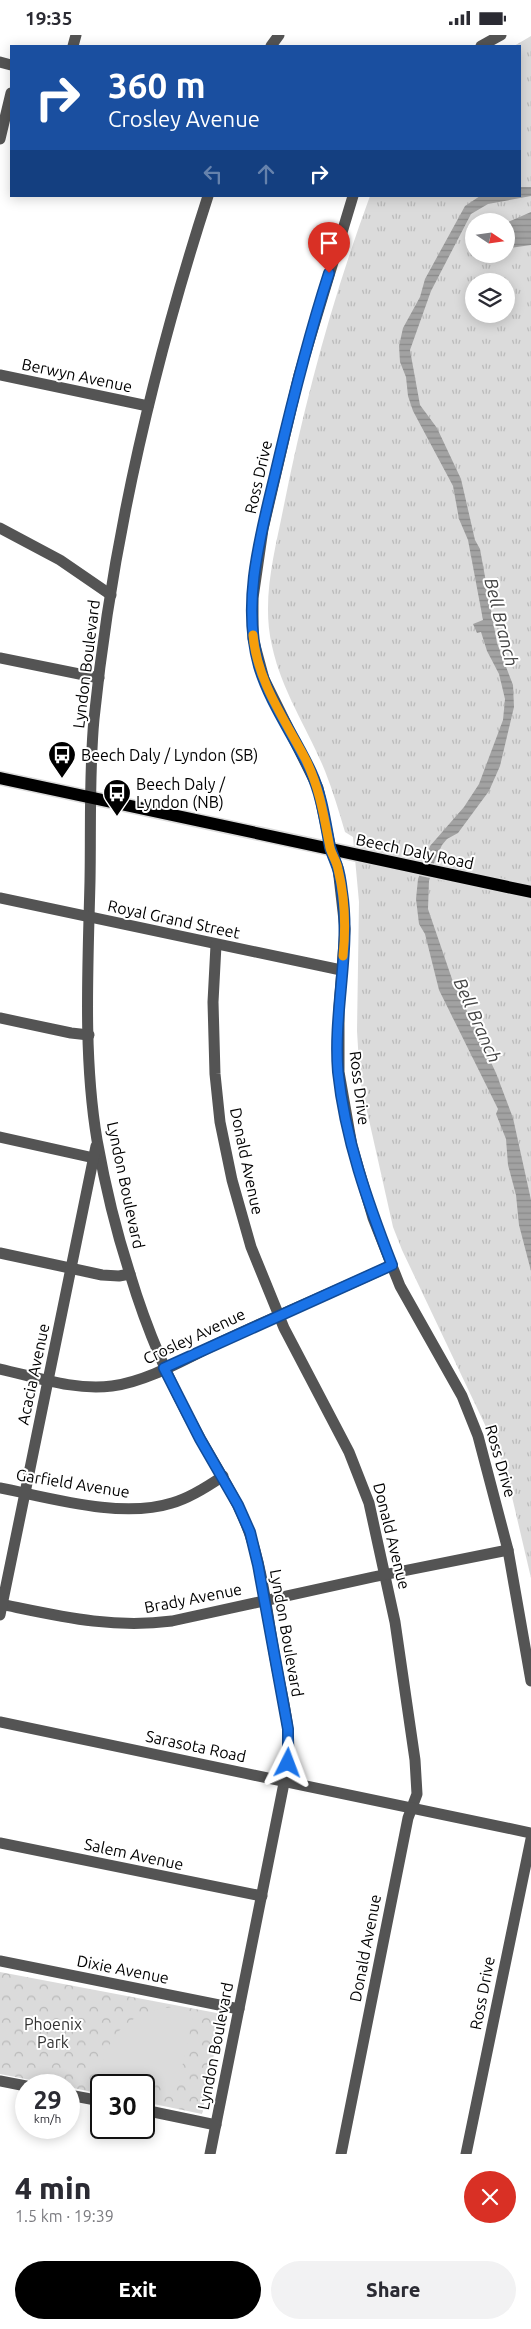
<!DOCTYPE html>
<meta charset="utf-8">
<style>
body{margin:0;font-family:Ubuntu,sans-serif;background:#f2f2f3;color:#2b2b33;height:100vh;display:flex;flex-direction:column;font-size:19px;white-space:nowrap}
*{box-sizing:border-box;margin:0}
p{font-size:16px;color:#7c7c81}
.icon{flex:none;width:28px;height:28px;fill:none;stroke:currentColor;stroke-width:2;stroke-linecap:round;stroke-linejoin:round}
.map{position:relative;height:2119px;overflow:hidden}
.panel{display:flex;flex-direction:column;background:#fff;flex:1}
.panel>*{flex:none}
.hud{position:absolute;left:10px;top:10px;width:511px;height:152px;border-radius:0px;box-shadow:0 2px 12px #0003;background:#1a4fa0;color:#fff;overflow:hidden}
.needle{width:32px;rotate:103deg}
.controls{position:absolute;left:465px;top:178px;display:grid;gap:10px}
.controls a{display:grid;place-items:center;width:50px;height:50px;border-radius:50%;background:#fff;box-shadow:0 2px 12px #0003;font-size:25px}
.speed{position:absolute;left:15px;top:2039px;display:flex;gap:10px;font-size:25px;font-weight:700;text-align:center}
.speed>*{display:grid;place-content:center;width:65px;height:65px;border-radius:50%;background:#fff;box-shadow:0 2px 12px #0003;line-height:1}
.speed small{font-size:12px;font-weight:400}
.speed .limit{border:2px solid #111;border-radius:8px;background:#fff;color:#111}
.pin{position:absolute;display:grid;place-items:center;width:42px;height:42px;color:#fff;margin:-51px -21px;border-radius:50% 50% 50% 0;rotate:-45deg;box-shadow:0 0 5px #0007}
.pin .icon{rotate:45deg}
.me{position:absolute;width:55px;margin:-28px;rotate:3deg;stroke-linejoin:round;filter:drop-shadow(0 0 4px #0008)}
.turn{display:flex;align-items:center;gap:18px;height:105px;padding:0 15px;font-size:22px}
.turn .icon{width:65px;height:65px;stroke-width:2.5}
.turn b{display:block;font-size:35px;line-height:42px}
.lanes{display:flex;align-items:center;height:48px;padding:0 15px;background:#0003;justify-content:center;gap:25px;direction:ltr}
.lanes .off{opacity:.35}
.round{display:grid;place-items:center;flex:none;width:52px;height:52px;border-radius:26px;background:#f2f2f3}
.overview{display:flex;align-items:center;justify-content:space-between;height:85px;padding:0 15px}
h1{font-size:30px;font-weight:800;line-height:38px}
.cta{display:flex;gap:10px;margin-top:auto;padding:10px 15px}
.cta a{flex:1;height:58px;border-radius:30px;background:#000;color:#fff;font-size:20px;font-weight:800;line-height:58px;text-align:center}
.cta a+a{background:#f2f2f3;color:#2b2b33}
.status{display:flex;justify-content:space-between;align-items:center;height:35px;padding:0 25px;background:#fff;direction:ltr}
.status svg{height:14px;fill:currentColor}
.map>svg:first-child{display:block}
.grass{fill:url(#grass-tufts);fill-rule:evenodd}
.forest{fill:url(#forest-crowns)}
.garden{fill:#dbdbdb}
.water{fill:url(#water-rules)}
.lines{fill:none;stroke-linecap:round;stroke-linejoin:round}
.major-casing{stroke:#dbdbdb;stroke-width:15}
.minor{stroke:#545454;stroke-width:11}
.major{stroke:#000;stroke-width:12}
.route-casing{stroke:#114b97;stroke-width:12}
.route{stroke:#1a73e8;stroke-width:9}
.slow{stroke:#f59e0b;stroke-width:9}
.labels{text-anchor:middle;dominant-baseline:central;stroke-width:4;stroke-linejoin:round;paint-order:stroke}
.street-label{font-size:16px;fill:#000;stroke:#fff}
.poi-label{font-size:16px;fill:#000;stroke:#fff;text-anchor:start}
.park-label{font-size:16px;fill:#323232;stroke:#fff}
.water-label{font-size:18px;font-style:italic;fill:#434343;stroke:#fff}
</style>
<div class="status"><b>19:35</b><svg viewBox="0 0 49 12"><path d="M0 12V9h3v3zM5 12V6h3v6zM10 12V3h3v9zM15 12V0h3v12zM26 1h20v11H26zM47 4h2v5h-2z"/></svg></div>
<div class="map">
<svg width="531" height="2119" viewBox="0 0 531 2119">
<defs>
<pattern id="grass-tufts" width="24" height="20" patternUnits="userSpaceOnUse" patternTransform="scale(1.25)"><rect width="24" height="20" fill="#dbdbdb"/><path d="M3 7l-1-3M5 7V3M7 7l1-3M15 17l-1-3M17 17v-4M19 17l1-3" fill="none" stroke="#bababa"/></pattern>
<pattern id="forest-crowns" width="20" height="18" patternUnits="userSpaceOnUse" patternTransform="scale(1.25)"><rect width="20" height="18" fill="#dbdbdb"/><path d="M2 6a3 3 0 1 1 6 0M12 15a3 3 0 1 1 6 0" fill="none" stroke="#bababa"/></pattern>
<pattern id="water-rules" width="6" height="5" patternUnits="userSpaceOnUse" patternTransform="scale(1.25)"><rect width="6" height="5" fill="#a2a2a2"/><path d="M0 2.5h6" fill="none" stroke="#8a8a8a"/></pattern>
</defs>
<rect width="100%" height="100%" fill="#fff"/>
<path class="grass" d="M531,1V1543L505,1432L402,1215L393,1192L360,1045L357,996L359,867L353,802L345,797C339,777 333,756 325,736C308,694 282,657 272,611C261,564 275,516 284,470C305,365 333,261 370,161H520V11H514ZM474,186H506V219H474ZM474,246H506V279H474Z"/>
<polygon class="forest" points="0,1937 222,1979 202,2079 144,2067 144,2050 101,2050 101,2059 69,2052 69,2050 56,2050 0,2039"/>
<path class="garden" d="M172,1972L194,1977L178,2051L174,2053L100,2039C107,1997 131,1977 172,1972Z"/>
<g class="water">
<polygon points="520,152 531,152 531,161 488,169 471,179 431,256 410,315 420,370 437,393 461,444 475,505 480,514 497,608 513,650 514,672 500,731 489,756 458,798 447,804 442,810 435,825 429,846 428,874 452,944 496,1038 513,1083 531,1165 531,1236 519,1190 516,1160 508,1130 506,1104 496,1079 498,1074 439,955 425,899 419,889 416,864 418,844 430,811 464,772 479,749 503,685 505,664 499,639 487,616 481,597 477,598 473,589 483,585 468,505 459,484 453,451 413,376 408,361 406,342 400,327 399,311 403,293 420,262 425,244 465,171 480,161 520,161"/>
<polygon points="531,177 531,210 510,213 506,211 506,188"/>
</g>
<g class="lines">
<defs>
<polyline id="major" points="0,743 531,857"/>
</defs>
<use href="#major" class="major-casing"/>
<g class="minor">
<polyline points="73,11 76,0"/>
<polyline points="271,11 279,0"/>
<polyline points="481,11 501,0"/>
<polyline points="0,27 11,30"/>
<polyline points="0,104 11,58"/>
<path d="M208,161C153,331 112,506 94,684C89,737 91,792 90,846C88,931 83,1021 97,1105C105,1150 116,1196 130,1239C147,1296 171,1351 200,1403C216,1432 234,1458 246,1489C263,1531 267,1579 275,1623C281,1658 292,1693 288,1728L210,2119"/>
<polyline points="353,161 299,340 263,494 253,563 253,603 264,644 318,753 331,815 338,833 345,894 339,973 339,1037 352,1111 373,1183 400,1251 462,1361 478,1401 508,1515 531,1646"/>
<polyline points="0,340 148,371"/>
<polyline points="0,493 60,525 111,560"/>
<polyline points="0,623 99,643"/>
<polyline points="0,863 341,935"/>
<polyline points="216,910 213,967 215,1039 220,1087 232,1145 251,1212 284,1293 349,1417 369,1468 395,1587 415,1725 417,1759 408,1783 341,2119"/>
<polyline points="0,983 71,998 89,1000"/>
<polyline points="0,1102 94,1123"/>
<polyline points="0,1218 102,1240 119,1241 130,1239"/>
<path d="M0,1334C36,1342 75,1356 112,1351C150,1346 190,1321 225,1305C280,1279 336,1256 392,1230"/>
<path d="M0,1453C51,1463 121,1484 172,1468C190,1463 207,1452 223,1441"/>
<path d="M0,1569C59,1581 111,1594 172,1586L373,1542L508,1515"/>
<polyline points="0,1580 96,1111"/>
<polyline points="0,1687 531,1798"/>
<polyline points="0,1808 262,1861"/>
<polyline points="0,1926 239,1974"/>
<polyline points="0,2046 26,2051"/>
<polyline points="69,2060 101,2066"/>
<polyline points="144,2075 216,2090"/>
<polyline points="466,2119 531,1804"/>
</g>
<use href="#major" class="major"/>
</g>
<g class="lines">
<defs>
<path id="route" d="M288,1728V1694L258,1530L250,1497L238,1470L200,1404L164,1333L392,1230C368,1168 345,1104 338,1037C333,977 351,916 342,857C341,848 340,839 337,831C335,825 332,819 330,812C325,786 322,761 311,737C295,702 270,668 259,631C240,564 263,492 278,427C293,363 309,300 329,238"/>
</defs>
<use href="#route" class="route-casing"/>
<use href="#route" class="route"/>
<path class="slow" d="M253,600C257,646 285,685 306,725C320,754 324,782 330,813C332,820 337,827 338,834C345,863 346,893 343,921"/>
</g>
<defs>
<symbol id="bus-pin" viewBox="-11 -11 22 30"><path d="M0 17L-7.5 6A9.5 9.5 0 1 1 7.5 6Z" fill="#000" stroke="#fff"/><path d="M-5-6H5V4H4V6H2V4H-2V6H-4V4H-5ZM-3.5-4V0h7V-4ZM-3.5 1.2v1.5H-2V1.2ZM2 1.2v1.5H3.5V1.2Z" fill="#fff"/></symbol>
</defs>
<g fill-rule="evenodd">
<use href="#bus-pin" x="46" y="704" width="32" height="43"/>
<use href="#bus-pin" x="101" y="742" width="32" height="43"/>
</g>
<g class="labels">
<g class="street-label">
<text transform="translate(77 340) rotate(12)">Berwyn Avenue</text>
<text transform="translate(258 442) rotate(-77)">Ross Drive</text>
<text transform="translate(86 629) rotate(-83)">Lyndon Boulevard</text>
<text transform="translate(415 816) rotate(12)">Beech Daly Road</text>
<text transform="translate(174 884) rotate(12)">Royal Grand Street</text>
<text transform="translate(360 1053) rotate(83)">Ross Drive</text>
<text transform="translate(247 1126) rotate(78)">Donald Avenue</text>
<text transform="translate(126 1150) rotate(78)">Lyndon Boulevard</text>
<text transform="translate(194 1301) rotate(-25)">Crosley Avenue</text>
<text transform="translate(33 1339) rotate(-78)">Acacia Avenue</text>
<text transform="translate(501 1426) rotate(74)">Ross Drive</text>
<text transform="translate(73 1448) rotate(9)">Garfield Avenue</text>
<text transform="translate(392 1501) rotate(76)">Donald Avenue</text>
<text transform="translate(193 1563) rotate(-11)">Brady Avenue</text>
<text transform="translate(287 1598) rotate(80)">Lyndon Boulevard</text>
<text transform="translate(196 1711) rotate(12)">Sarasota Road</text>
<text transform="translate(134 1819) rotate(12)">Salem Avenue</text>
<text transform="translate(365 1913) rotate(-79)">Donald Avenue</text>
<text transform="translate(123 1934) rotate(11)">Dixie Avenue</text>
<text transform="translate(482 1958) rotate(-79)">Ross Drive</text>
<text transform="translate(215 2011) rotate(-79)">Lyndon Boulevard</text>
</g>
<g class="poi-label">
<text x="81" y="720">Beech Daly / Lyndon (SB)</text>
<text x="136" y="749">Beech Daly /<tspan x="136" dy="18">Lyndon (NB)</tspan></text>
</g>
<g class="park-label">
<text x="53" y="1989">Phoenix<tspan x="53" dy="18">Park</tspan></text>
</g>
<g class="water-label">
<text transform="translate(502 587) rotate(76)">Bell Branch</text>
<text transform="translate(478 985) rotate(66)">Bell Branch</text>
</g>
</g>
</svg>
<div class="controls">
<a><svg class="needle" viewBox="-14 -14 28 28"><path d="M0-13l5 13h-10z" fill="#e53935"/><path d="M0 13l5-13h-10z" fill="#7c7c81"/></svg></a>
<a><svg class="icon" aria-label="layers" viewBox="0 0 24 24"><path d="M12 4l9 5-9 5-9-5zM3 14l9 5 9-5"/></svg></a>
</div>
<div class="speed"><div>29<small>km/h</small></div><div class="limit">30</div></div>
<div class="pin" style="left:329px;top:238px;background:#d93025"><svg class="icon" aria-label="arrive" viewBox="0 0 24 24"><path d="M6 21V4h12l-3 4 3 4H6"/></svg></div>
<svg class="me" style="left:288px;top:1728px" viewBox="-20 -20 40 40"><path d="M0-17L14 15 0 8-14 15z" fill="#1a73e8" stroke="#fff" stroke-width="4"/></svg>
<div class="hud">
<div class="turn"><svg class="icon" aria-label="right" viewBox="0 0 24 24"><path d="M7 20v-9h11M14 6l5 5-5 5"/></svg><div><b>360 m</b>Crosley Avenue</div></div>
<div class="lanes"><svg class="icon off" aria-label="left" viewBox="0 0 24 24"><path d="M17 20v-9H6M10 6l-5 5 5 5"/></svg><svg class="icon off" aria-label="ahead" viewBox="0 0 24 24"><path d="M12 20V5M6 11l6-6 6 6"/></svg><svg class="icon" aria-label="right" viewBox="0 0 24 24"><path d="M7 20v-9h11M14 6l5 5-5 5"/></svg></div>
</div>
</div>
<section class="panel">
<div class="overview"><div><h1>4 min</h1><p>1.5 km · 19:39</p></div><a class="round" style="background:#d93025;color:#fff"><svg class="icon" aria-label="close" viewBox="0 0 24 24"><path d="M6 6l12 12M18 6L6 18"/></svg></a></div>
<div class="cta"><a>Exit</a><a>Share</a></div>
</section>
